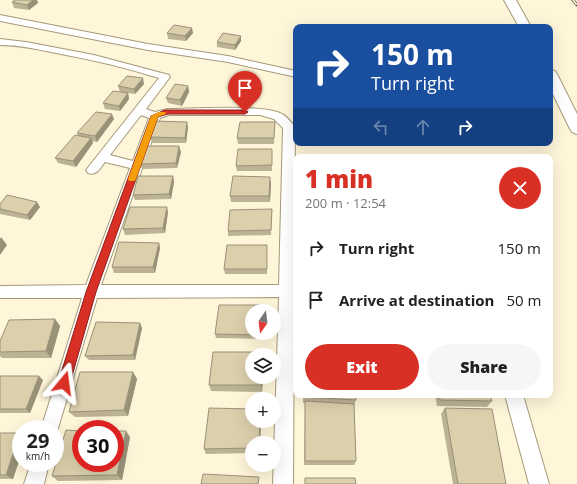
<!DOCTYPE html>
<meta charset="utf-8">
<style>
body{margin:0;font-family:"Open Sans",sans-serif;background:#f6f6f6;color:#222;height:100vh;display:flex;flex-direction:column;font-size:15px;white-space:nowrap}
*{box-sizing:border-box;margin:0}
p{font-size:13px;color:#767676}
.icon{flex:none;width:22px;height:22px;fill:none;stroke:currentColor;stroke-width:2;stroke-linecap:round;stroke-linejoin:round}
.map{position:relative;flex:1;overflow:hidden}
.side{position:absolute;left:293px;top:154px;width:260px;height:244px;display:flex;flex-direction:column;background:#fff;border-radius:8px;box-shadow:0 4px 16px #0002}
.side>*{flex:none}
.banner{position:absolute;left:293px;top:24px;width:260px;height:122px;border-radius:8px;box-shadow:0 4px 16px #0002;background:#1a4fa0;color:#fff;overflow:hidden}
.needle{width:26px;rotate:194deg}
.buttons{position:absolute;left:245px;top:304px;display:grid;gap:8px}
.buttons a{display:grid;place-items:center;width:36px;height:36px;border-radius:50%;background:#fff;box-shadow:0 4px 16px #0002;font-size:20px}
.speed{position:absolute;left:12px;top:420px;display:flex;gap:8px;font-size:20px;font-weight:700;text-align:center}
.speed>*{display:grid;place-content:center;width:52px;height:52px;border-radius:50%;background:#fff;box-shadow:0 4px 16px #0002;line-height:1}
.speed small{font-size:10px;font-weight:400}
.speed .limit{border:6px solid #d22;background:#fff;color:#111}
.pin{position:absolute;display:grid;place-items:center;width:34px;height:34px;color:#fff;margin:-41px -17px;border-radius:50% 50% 50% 0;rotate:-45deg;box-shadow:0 0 4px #0007}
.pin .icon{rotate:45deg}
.me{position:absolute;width:44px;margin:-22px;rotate:16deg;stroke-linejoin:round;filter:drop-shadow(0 0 3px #0008)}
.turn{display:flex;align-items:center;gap:14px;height:84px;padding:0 12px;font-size:18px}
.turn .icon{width:52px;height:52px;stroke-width:2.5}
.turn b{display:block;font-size:28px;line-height:34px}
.lanes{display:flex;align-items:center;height:38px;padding:0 12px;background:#0003;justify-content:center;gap:20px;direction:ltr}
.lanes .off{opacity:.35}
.round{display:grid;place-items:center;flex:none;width:42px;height:42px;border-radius:21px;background:#f6f6f6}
.headline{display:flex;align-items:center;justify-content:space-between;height:68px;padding:0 12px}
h1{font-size:24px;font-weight:800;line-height:30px;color:#d93025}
.action{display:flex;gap:8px;margin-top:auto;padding:8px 12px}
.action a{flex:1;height:46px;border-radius:24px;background:#d93025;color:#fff;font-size:16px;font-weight:800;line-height:46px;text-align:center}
.action a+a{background:#f6f6f6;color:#222}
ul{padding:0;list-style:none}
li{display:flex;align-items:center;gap:12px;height:52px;padding:0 12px}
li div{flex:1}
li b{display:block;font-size:15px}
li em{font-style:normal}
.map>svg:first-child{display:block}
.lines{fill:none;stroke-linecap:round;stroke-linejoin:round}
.minor-casing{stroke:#a59978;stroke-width:2}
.tertiary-casing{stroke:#a59978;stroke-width:2}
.minor{fill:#fff;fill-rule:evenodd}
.tertiary{fill:#fff;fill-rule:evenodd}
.rail-casing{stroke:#464032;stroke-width:3}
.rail{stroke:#fff5d9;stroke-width:2;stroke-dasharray:6;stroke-linecap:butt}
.wall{fill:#bcb294}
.shaded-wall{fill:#999178}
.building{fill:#dbcfac;stroke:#999178}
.route{fill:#d93025;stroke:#8d1f18}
.slow{fill:#f59e0b}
</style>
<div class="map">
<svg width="577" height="484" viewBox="0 0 577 484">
<rect width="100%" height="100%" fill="#fff5d9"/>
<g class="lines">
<defs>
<g id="minor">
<polygon points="0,15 148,44 228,56 296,71 296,77 228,62 148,50 0,21"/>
<path d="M0,39L26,42L94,55L169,75L170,77L146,109L155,112L168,109C191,109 266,104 282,114C286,116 292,123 295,127L294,285H296V297H294L293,484H273L279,297L97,298L56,435L55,436V429H41L82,298H0V286L86,285L130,168L105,162C100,168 97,176 88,173L86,170L159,78C127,68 94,60 61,54C41,50 20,45 0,45ZM141,115L149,118L133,161L110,155ZM169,115H260L274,119L283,128L279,285H101L160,118Z"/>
<polygon points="505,395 523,395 549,484 529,484"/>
<polygon points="31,463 49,463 44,484 24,484"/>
</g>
<g id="tertiary">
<polygon points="504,0 516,0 531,27 519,27"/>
<polygon points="550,70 555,71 557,74 577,114 577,134 572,132 570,129 550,88"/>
</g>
</defs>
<use href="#minor" class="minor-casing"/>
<use href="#tertiary" class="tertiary-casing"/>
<use href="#minor" class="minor"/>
<use href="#tertiary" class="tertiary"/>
<defs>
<polyline id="rail" points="573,0 577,5"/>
</defs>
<use href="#rail" class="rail-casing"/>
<use href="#rail" class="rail"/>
</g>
<g class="wall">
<polygon points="15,0 37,0 38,3 29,10 14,8 12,2"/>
<polygon points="167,33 193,33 186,41 168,39"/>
<polygon points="241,36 241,41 235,50 217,47 217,42"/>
<polygon points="144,84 135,94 120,92 118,86"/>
<polygon points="188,86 189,92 182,106 168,103 166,98"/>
<polygon points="128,93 129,99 120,111 105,109 103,103"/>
<polygon points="114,119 97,142 92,141 93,143 76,167 58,163 55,158 78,135 77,133"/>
<polygon points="275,122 274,144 238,144 237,138"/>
<polygon points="188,127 186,143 152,143 150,137"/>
<polygon points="272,149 272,171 237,171 236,166"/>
<polygon points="181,152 177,168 142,169 140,164"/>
<polygon points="173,176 174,182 171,199 135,200 133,195"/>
<polygon points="271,183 270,202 231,202 230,196"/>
<polygon points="0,204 40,207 30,220 0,214"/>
<polygon points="272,209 271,235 228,236 228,231"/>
<polygon points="168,212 165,233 125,235 123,229"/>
<polygon points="159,243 160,248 155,273 114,273 112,267"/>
<polygon points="267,250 267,274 225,274 224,269"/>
<polygon points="55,319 60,326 51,358 2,358 0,356 0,341"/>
<polygon points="142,328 135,360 89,360 85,356"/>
<polygon points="252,333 265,333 264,339 216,338 215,334"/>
<polygon points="213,352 264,352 264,355 252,355 252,377 263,377 262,392 211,391 209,385"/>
<polygon points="133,372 137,379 128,416 75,417 69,412"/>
<polygon points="0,376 43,380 30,413 0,413"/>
<polygon points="303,395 355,395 356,400 354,406 356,461 354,465 304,465 305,403 303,403"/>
<polygon points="435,395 490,395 492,401 487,407 437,406"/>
<polygon points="445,408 506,484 453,484 441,414"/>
<polygon points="261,421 260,443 252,443 252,453 206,454 204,449"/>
<polygon points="0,433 20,433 21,434 21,455 13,479 0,479"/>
<polygon points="130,437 122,480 58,481 52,476"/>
</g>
<g class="shaded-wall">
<polygon points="33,0 37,0 38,3 29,10 27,5"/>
<polygon points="192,28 193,33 186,41 185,36"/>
<polygon points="241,36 241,41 235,50 235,45"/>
<polygon points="143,78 144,84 135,94 134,89"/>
<polygon points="188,86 189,92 182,106 180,100"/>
<polygon points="128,93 129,99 120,111 119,106"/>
<polygon points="112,114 114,119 97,142 95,136"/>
<polygon points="187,122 188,127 186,143 185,138"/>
<polygon points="91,138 93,143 76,167 73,161"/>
<polygon points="179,146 181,152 177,168 176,163"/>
<polygon points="173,176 174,182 171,199 169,194"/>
<polygon points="270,177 271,183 270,202 269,196"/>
<polygon points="37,202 40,207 30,220 27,215"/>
<polygon points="167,207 168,212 165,233 163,228"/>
<polygon points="1,237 7,245 0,255 0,239"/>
<polygon points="159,243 160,248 155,273 153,267"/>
<polygon points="55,319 60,326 51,358 46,351"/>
<polygon points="140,323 142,328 135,360 133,355"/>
<polygon points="133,372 137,379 128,416 124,410"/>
<polygon points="39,376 43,380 30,413 26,409"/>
<polygon points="262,377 263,377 262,392 261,385"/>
<polygon points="260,421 261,421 260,443 259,443"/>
<polygon points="126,431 130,437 122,480 117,475"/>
<polygon points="20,433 21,434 21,455 13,479 6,475"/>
</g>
<g class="building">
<polygon points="15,0 33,0 27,5 12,2"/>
<polygon points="174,25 192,28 185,36 167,33"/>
<polygon points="223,33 241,36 235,45 217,42"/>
<polygon points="127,76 143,78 134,89 118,86"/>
<polygon points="175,84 188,86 180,100 166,98"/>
<polygon points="113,91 128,93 119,106 103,103"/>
<polygon points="96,112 112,114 95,136 77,133"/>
<polygon points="154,121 187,122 185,138 150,137"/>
<polygon points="240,122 275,122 274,138 237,138"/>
<polygon points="75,135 91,138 73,161 55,158"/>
<polygon points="146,146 179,146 176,163 140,164"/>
<polygon points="238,149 272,149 272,165 236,166"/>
<polygon points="138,176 173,176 169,194 133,195"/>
<polygon points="233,176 270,177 269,196 230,196"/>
<polygon points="7,195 37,202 27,215 0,209 0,204"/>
<polygon points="130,207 167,207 163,228 123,229"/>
<polygon points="272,209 271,230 228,231 230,210"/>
<polygon points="119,242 159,243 153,267 112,267"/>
<polygon points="227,245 267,245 267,269 224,269"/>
<polygon points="219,305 266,305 265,311 252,311 252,333 264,333 264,335 215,334"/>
<polygon points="55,319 46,351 0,352 0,341 9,320"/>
<polygon points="96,322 140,323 133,355 85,356"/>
<polygon points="213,352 264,352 263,355 252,355 252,377 262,377 261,385 209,385"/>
<polygon points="80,372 133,372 124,410 69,412"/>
<polygon points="0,376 39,376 26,409 0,409"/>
<polygon points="304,395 355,395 356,400 304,397"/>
<polygon points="439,395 490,395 492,401 440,400"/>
<polygon points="305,401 354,404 356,461 305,461"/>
<polygon points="209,408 252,409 252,421 260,421 259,443 252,443 252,448 204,449"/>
<polygon points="445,408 492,409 506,484 458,484"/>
<polygon points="66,430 81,431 81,463 115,463 115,431 126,431 117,475 52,476"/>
<polygon points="0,433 20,433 6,475 0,475"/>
<polygon points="203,474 259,477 258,484 201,484"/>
<polygon points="305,478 355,478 356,484 305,484"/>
</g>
<polygon class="route" points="165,110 245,110 248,112 245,114 168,114 158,117 96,292 70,383 68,387 64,389 60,387 58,383 86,292 151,116"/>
<polygon class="slow" points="159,112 165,112 166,114 158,117 136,179 135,181 129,181 128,179 151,116"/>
</svg>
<div class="buttons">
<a><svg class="needle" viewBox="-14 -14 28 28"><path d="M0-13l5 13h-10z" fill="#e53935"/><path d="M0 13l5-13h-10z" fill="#767676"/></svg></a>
<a><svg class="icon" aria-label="layers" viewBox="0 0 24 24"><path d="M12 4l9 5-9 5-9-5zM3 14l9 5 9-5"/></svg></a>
<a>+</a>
<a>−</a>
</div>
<div class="speed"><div>29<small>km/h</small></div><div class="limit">30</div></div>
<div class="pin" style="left:245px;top:112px;background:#d93025"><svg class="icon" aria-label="arrive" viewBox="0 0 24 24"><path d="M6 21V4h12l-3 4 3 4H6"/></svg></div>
<svg class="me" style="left:64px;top:383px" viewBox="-20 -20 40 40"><path d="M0-17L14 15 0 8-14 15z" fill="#d93025" stroke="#fff" stroke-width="4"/></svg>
<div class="banner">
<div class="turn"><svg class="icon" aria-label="right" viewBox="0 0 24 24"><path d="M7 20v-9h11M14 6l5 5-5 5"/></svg><div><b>150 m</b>Turn right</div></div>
<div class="lanes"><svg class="icon off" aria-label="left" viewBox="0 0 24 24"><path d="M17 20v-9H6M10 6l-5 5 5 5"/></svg><svg class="icon off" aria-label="ahead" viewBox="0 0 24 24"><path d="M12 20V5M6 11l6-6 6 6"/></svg><svg class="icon" aria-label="right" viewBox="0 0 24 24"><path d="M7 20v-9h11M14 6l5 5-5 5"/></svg></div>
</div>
<section class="side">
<div class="headline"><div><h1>1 min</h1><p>200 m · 12:54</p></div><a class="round" style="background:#d93025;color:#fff"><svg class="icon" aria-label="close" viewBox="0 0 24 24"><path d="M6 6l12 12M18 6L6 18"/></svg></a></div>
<ul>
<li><svg class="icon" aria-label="right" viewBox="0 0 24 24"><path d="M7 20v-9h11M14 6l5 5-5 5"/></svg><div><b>Turn right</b></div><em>150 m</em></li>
<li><svg class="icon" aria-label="arrive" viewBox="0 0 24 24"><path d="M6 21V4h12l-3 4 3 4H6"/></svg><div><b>Arrive at destination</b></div><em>50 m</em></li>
</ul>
<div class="action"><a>Exit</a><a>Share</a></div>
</section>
</div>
